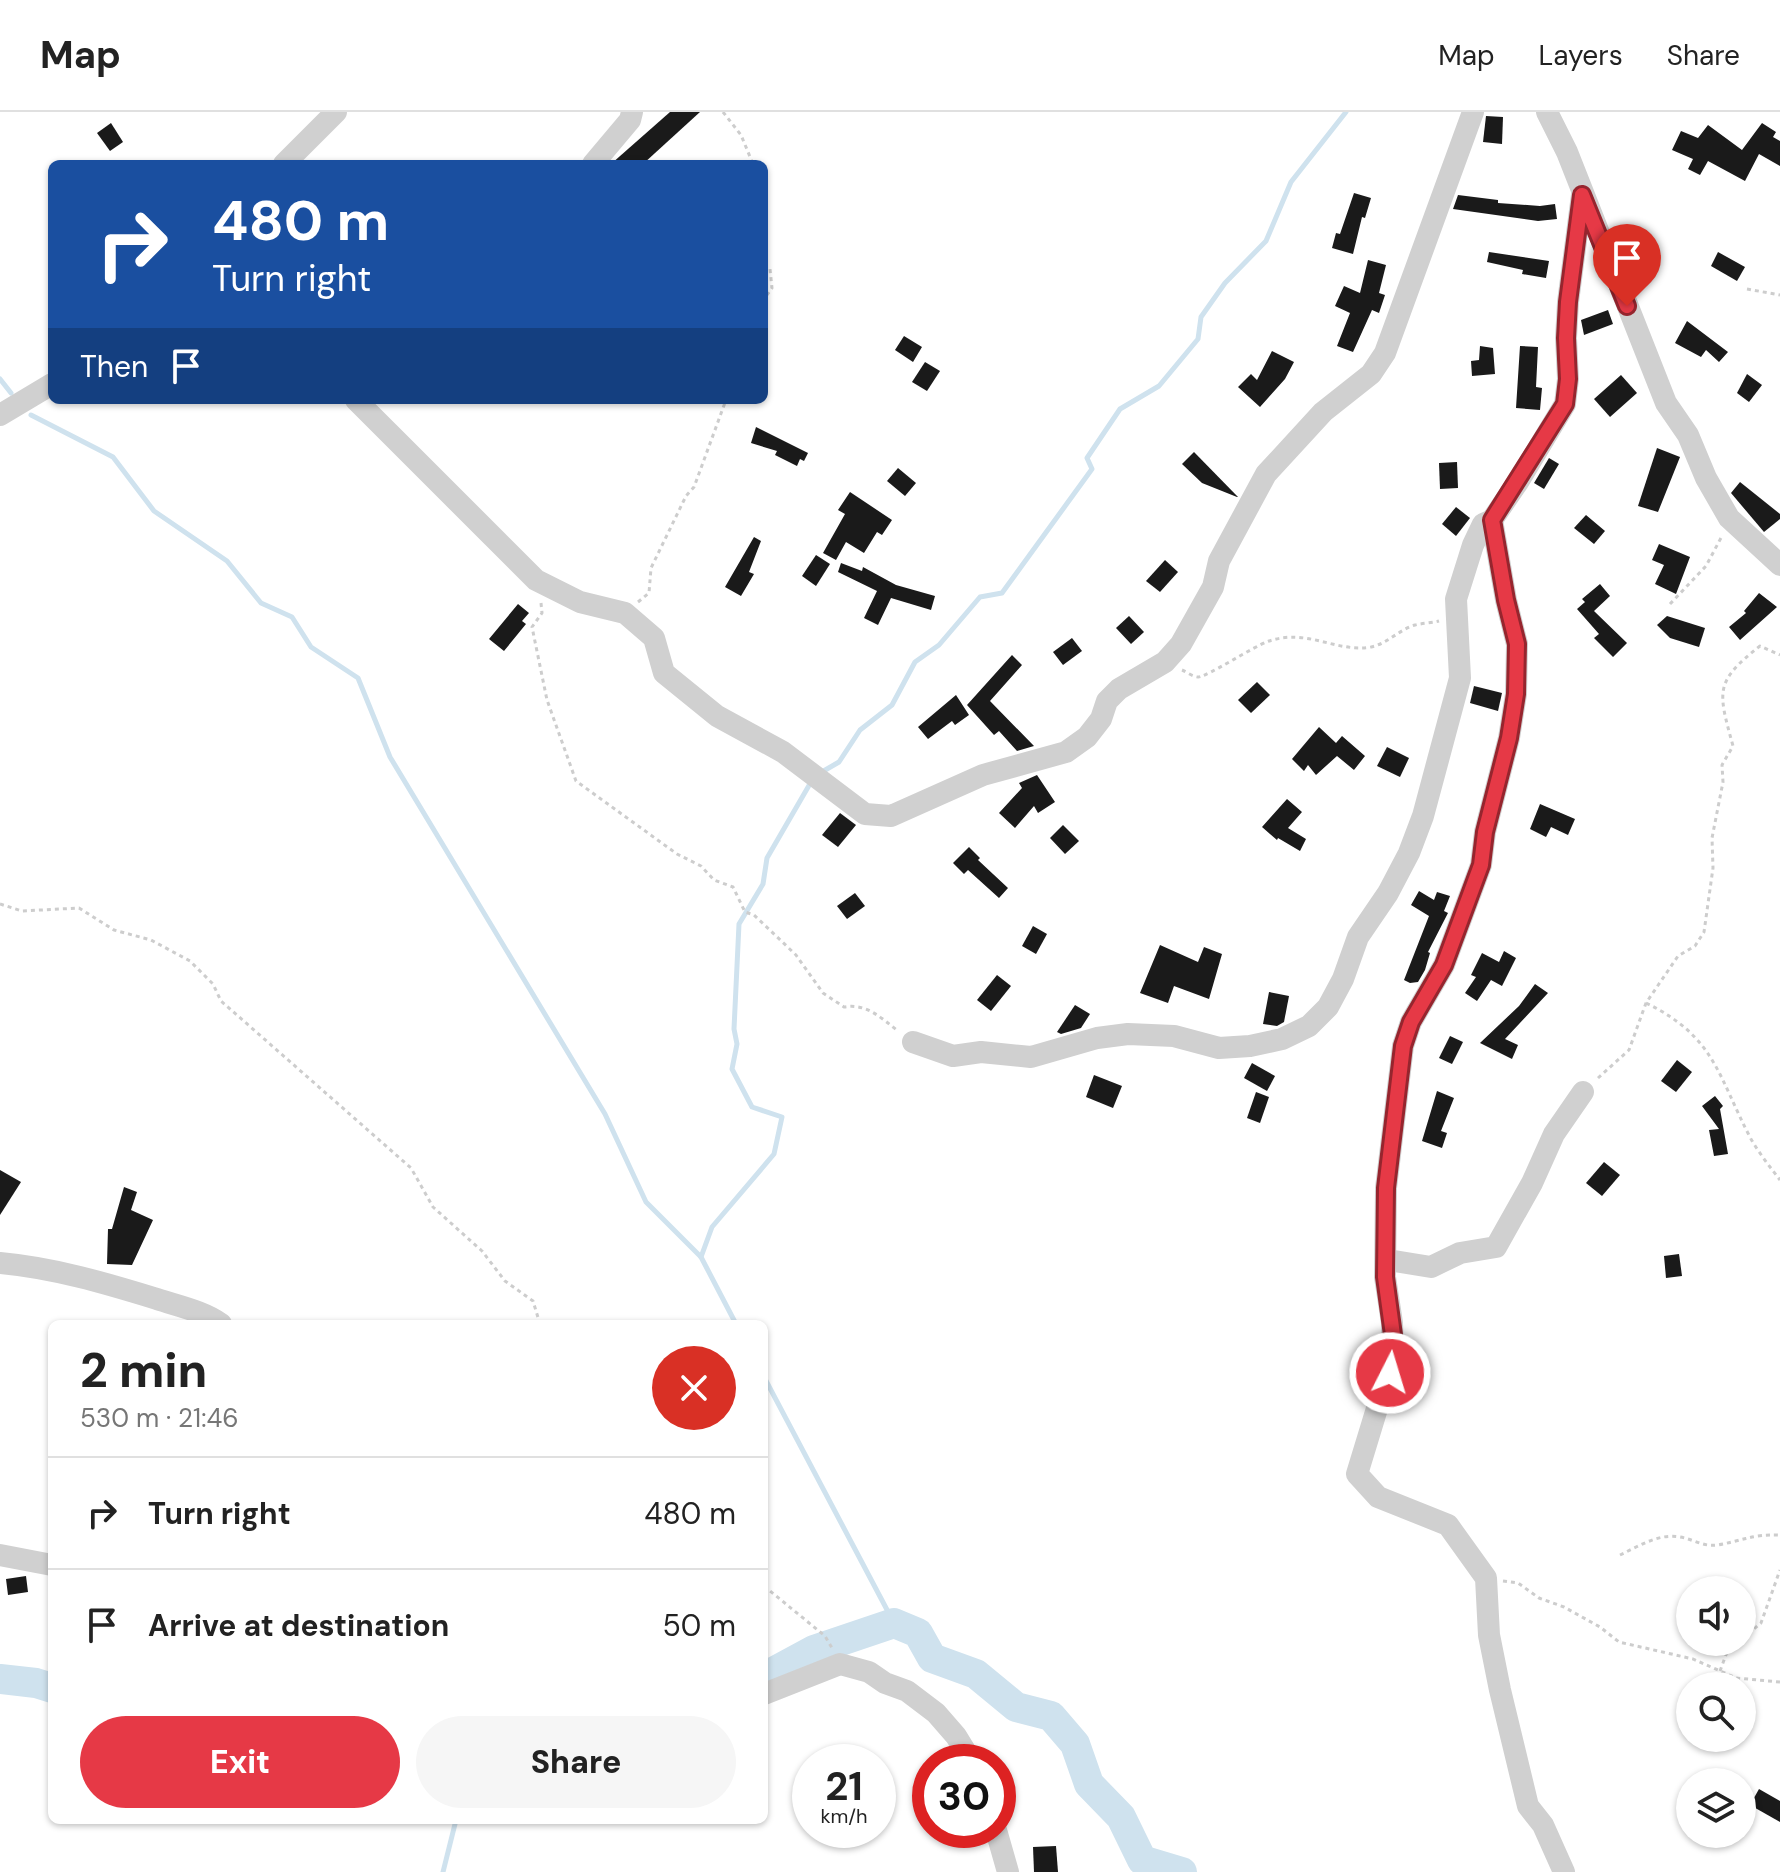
<!DOCTYPE html>
<meta charset="utf-8">
<style>
body{margin:0;font-family:"DM Sans",sans-serif;background:#f6f6f6;color:#222;height:100vh;display:flex;flex-direction:column;font-size:30px;white-space:nowrap}
*{box-sizing:border-box;margin:0}
p{font-size:26px;color:#767676}
.icon{flex:none;width:44px;height:44px;fill:none;stroke:currentColor;stroke-width:2;stroke-linecap:round;stroke-linejoin:round}
.map{position:relative;flex:1;overflow:hidden}
.side{position:absolute;left:48px;top:1208px;width:720px;height:504px;display:flex;flex-direction:column;background:#fff;border-radius:12px;box-shadow:0 2px 6px #0004}
.side>*{flex:none}
.top-card{position:absolute;left:48px;top:48px;width:720px;height:244px;border-radius:12px;box-shadow:0 2px 6px #0004;background:#1a4fa0;color:#fff;overflow:hidden}
.fabs{position:absolute;left:1676px;top:1464px;display:grid;gap:16px}
.fabs a{display:grid;place-items:center;width:80px;height:80px;border-radius:50%;background:#fff;box-shadow:0 2px 6px #0004;font-size:40px}
.speed{position:absolute;left:792px;top:1632px;display:flex;gap:16px;font-size:40px;font-weight:700;text-align:center}
.speed>*{display:grid;place-content:center;width:104px;height:104px;border-radius:50%;background:#fff;box-shadow:0 2px 6px #0004;line-height:1}
.speed small{font-size:20px;font-weight:400}
.speed .limit{border:12px solid #d22;background:#fff;color:#111}
.pin{position:absolute;display:grid;place-items:center;width:68px;height:68px;color:#fff;margin:-82px -34px;border-radius:50% 50% 50% 0;rotate:-45deg;box-shadow:0 0 8px #0007}
.pin .icon{rotate:45deg}
.me{position:absolute;width:88px;margin:-44px;rotate:5deg;stroke-linejoin:round;filter:drop-shadow(0 0 6px #0008)}
.turn{display:flex;align-items:center;gap:28px;height:168px;padding:0 32px;font-size:36px}
.turn .icon{width:104px;height:104px;stroke-width:2.5}
.turn b{display:block;font-size:56px;line-height:68px}
.then{display:flex;align-items:center;height:76px;padding:0 32px;background:#0003;gap:16px;font-size:30px}
.round{display:grid;place-items:center;flex:none;width:84px;height:84px;border-radius:42px;background:#f6f6f6}
.summary{display:flex;align-items:center;justify-content:space-between;height:136px;padding:0 32px}
h1{font-size:48px;font-weight:800;line-height:60px}
.primary-button{display:flex;gap:16px;margin-top:auto;padding:16px 32px}
.primary-button a{flex:1;height:92px;border-radius:48px;background:#e63946;color:#fff;font-size:32px;font-weight:800;line-height:92px;text-align:center}
.primary-button a+a{background:#f6f6f6;color:#222}
ul{padding:0;list-style:none}
li{display:flex;align-items:center;gap:24px;height:112px;padding:0 32px;border-top:2px solid #e0e0e0}
li div{flex:1}
li b{display:block;font-size:30px}
li em{font-style:normal}
header{display:flex;align-items:center;gap:48px;box-sizing:border-box;height:112px;padding:0 40px;background:#fff;border-bottom:2px solid #e0e0e0}
header strong{font-size:38px}
nav{display:flex;gap:44px;margin-inline-start:auto;font-size:28px}
.map>svg:first-child{display:block}
.lines{fill:none;stroke-linecap:round;stroke-linejoin:round}
.stream{stroke:#cfe2ee;stroke-width:5}
.river{stroke:#cfe2ee;stroke-width:30}
.building{fill:#1a1a1a}
.path{stroke:#cdcdcd;stroke-width:3;stroke-dasharray:4 4;stroke-linecap:butt}
.minor{stroke:#d0d0d0;stroke-width:22}
.route-casing{stroke:#96252e;stroke-width:20}
.route{stroke:#e63946;stroke-width:14}
</style>
<header>
<strong>Map</strong>
<nav><a>Map</a><a>Layers</a><a>Share</a></nav>
</header>
<div class="map">
<svg width="1780" height="1760" viewBox="0 0 1780 1760">
<rect width="100%" height="100%" fill="#fff"/>
<g class="lines">
<g class="stream">
<polyline points="0,267 11,281"/>
<polyline points="31,303 113,345 154,399 227,449 261,491 292,505 311,535 358,566 390,645 605,1002 646,1090 701,1145 736,1212"/>
<polyline points="820,661 839,650 860,618 892,593 915,550 939,533 980,485 1002,481 1092,357 1087,346 1120,297 1159,274 1198,227 1201,205 1225,171 1266,129 1291,70 1346,0"/>
<polyline points="701,1145 712,1115 774,1042 782,1005 752,995 732,957 737,932 734,917 739,812 763,772 767,746 811,670"/>
<polyline points="764,1265 894,1511"/>
<polyline points="443,1760 456,1708"/>
</g>
<g class="river">
<polyline points="764,1565 814,1538 894,1511 918,1521 932,1546 976,1562 1016,1595 1051,1604 1075,1632 1089,1672 1121,1705 1142,1748 1182,1760"/>
<polyline points="0,1567 36,1571 52,1576"/>
</g>
</g>
<g class="building">
<polygon points="670,0 700,0 643,52 611,52"/>
<polygon points="1486,4 1503,5 1502,32 1483,30"/>
<polygon points="111,11 123,30 110,39 97,21"/>
<polygon points="1762,11 1776,20 1773,25 1780,29 1780,54 1759,42 1745,69 1708,49 1700,63 1688,57 1693,47 1672,38 1681,19 1698,26 1708,13 1742,38"/>
<polygon points="1354,81 1371,86 1365,106 1362,105 1353,142 1332,136 1336,121 1340,122"/>
<polygon points="1458,83 1498,88 1498,91 1540,94 1555,92 1557,107 1538,109 1453,97"/>
<polygon points="1489,140 1549,149 1546,166 1522,162 1523,158 1487,150"/>
<polygon points="1718,140 1745,155 1737,169 1711,154"/>
<polygon points="1368,148 1386,153 1379,181 1385,183 1379,201 1372,198 1353,240 1337,234 1350,201 1335,194 1344,174 1360,181"/>
<polygon points="1608,198 1613,212 1584,223 1581,208"/>
<polygon points="1687,209 1728,240 1719,250 1706,238 1701,245 1675,231"/>
<polygon points="904,224 922,235 913,250 895,238"/>
<polygon points="1480,234 1493,236 1495,262 1472,264 1471,249 1479,248"/>
<polygon points="1520,234 1538,235 1536,275 1542,276 1540,298 1516,296"/>
<polygon points="1272,239 1294,250 1285,267 1260,295 1238,275 1251,262 1257,268"/>
<polygon points="925,250 940,259 927,279 912,270"/>
<polygon points="1747,262 1762,273 1749,290 1737,281"/>
<polygon points="1621,263 1637,281 1610,305 1594,287"/>
<polygon points="756,315 808,341 804,349 800,347 797,354 775,343 777,339 751,331"/>
<polygon points="1657,336 1680,345 1658,400 1638,394"/>
<polygon points="1194,340 1238,385 1237,385 1202,371 1182,352"/>
<polygon points="1549,346 1559,352 1544,377 1534,371"/>
<polygon points="1457,350 1458,376 1440,377 1439,351"/>
<polygon points="898,356 916,371 905,384 887,369"/>
<polygon points="1740,370 1780,402 1780,407 1764,420 1731,381"/>
<polygon points="850,380 892,408 882,423 877,420 864,441 846,430 836,448 823,441 845,402 838,398"/>
<polygon points="1456,395 1470,406 1456,424 1442,412"/>
<polygon points="1586,403 1605,419 1594,432 1574,416"/>
<polygon points="754,425 761,429 749,460 754,462 741,484 725,475"/>
<polygon points="1659,432 1690,445 1676,482 1655,472 1664,453 1652,448"/>
<polygon points="816,443 830,452 816,474 802,464"/>
<polygon points="1165,448 1178,460 1160,480 1146,469"/>
<polygon points="841,451 862,459 863,455 896,473 935,484 931,498 891,486 878,513 864,506 877,479 838,460"/>
<polygon points="1600,472 1610,484 1594,499 1627,531 1613,545 1594,526 1599,522 1577,497 1585,490 1588,493 1582,487"/>
<polygon points="1759,481 1777,495 1740,528 1729,515 1746,501 1744,499"/>
<polygon points="518,492 529,501 522,509 526,512 504,539 489,527"/>
<polygon points="1129,504 1144,520 1131,532 1116,516"/>
<polygon points="1667,504 1705,516 1699,535 1670,526 1657,513"/>
<polygon points="1072,526 1082,539 1063,553 1053,540"/>
<polygon points="1012,543 1022,553 990,589 1034,634 1017,639 999,619 994,623 967,593"/>
<polygon points="1257,570 1270,583 1251,601 1238,588"/>
<polygon points="1474,574 1502,581 1498,599 1470,591"/>
<polygon points="956,583 969,603 955,613 952,609 928,627 918,615"/>
<polygon points="1319,615 1336,631 1342,624 1365,644 1354,658 1337,644 1316,663 1308,653 1304,659 1292,647"/>
<polygon points="1387,635 1409,646 1400,665 1377,654"/>
<polygon points="1037,663 1055,690 1038,701 1034,694 1015,716 999,701 1022,676 1019,671"/>
<polygon points="1287,687 1302,700 1288,716 1306,727 1300,739 1278,726 1277,728 1262,715"/>
<polygon points="1540,692 1575,707 1568,723 1551,715 1546,725 1530,717"/>
<polygon points="840,701 856,713 838,735 822,723"/>
<polygon points="1063,713 1079,729 1065,742 1050,726"/>
<polygon points="969,735 980,746 978,748 1008,776 999,786 968,758 964,762 953,751"/>
<polygon points="1419,779 1434,788 1437,780 1450,784 1444,799 1448,801 1428,840 1430,841 1425,858 1418,870 1410,871 1404,868 1429,804 1411,793"/>
<polygon points="855,781 865,794 847,807 837,794"/>
<polygon points="1033,814 1047,822 1036,842 1022,834"/>
<polygon points="1160,833 1198,850 1204,835 1222,842 1209,887 1174,874 1168,891 1140,881"/>
<polygon points="1504,839 1516,846 1502,874 1491,868 1477,889 1465,881 1476,865 1471,863 1482,841 1499,850"/>
<polygon points="997,863 1011,874 991,899 977,888"/>
<polygon points="1535,872 1548,881 1505,927 1518,933 1512,947 1480,931 1519,894"/>
<polygon points="1269,880 1289,884 1284,910 1277,914 1263,912"/>
<polygon points="1075,893 1090,902 1081,916 1061,922 1057,920"/>
<polygon points="1450,924 1463,930 1452,952 1439,946"/>
<polygon points="1677,948 1692,960 1676,980 1661,969"/>
<polygon points="1252,951 1275,964 1267,979 1244,966"/>
<polygon points="1094,963 1122,974 1113,996 1086,985"/>
<polygon points="1437,979 1454,986 1441,1019 1447,1021 1442,1036 1422,1029"/>
<polygon points="1256,980 1269,985 1260,1011 1247,1006"/>
<polygon points="1715,984 1723,994 1720,997 1728,1042 1714,1044 1709,1018 1719,1017 1702,994"/>
<polygon points="1604,1050 1620,1063 1602,1084 1586,1071"/>
<polygon points="0,1058 21,1070 0,1103"/>
<polygon points="124,1075 137,1080 131,1098 153,1108 132,1153 107,1152 108,1117 112,1117"/>
<polygon points="1679,1142 1682,1164 1666,1166 1664,1144"/>
<polygon points="26,1464 28,1480 8,1483 6,1467"/>
<polygon points="1759,1677 1780,1689 1780,1710 1750,1693"/>
<polygon points="1056,1734 1058,1760 1034,1760 1033,1735"/>
</g>
<g class="lines">
<g class="path">
<polyline points="723,0 741,23 753,52"/>
<polyline points="764,152 770,157 772,176 764,187"/>
<polyline points="1747,177 1780,183"/>
<polyline points="638,490 649,481 651,456 686,384 694,375 726,288"/>
<path d="M541,491L542,501L532,515L547,588L576,669L677,742L701,754L714,768L733,775L745,800L754,803L796,843L823,881L844,895C867,891 881,906 898,919"/>
<polyline points="1670,492 1706,454 1722,424"/>
<path d="M1182,558C1187,560 1193,565 1198,565C1205,566 1254,534 1269,529C1308,516 1336,541 1371,535C1387,532 1400,517 1415,513C1423,511 1432,511 1439,509"/>
<polyline points="0,792 22,799 79,796 114,818 151,828 190,849 213,872 221,889 411,1056 433,1095 482,1139 505,1169 533,1189 540,1212"/>
<path d="M1646,891C1716,925 1718,965 1751,1027C1759,1041 1770,1055 1780,1068"/>
<path d="M1598,966L1629,938L1646,891L1678,844L1695,834L1704,820L1713,756L1712,726L1723,670L1722,653L1733,634C1718,579 1714,570 1760,534L1780,543"/>
<path d="M1620,1443C1639,1434 1659,1421 1680,1425C1693,1427 1703,1435 1717,1433C1742,1429 1752,1422 1780,1423"/>
<polyline points="1503,1469 1518,1471 1539,1486 1564,1495 1600,1515 1619,1530 1693,1547 1736,1566 1780,1570"/>
<polyline points="764,1474 825,1524 832,1536"/>
<polyline points="1742,1527 1761,1511 1780,1458"/>
<polyline points="1720,1559 1727,1540 1739,1530"/>
</g>
<g class="minor">
<polyline points="1547,0 1567,40 1666,291 1688,323 1706,366 1729,406 1780,453"/>
<polyline points="284,52 336,0"/>
<polyline points="593,52 630,8 632,0"/>
<polyline points="356,288 536,468 580,490 625,501 654,526 664,561 717,604 783,640 865,702 891,704 983,663 1066,640 1087,625 1101,607 1107,589 1119,577 1165,550 1181,532 1213,475 1219,449 1266,362 1323,300 1371,262 1385,241 1473,0"/>
<polyline points="0,303 52,272"/>
<polyline points="1492,408 1506,488 1517,532 1516,582 1509,626 1485,720 1481,753 1444,853 1411,910 1403,934 1386,1076 1385,1165 1392,1211 1393,1244 1357,1362 1378,1385 1448,1413 1486,1466 1489,1523 1500,1578 1528,1694 1543,1713 1564,1760"/>
<polyline points="913,930 953,944 981,940 1031,945 1097,926 1128,922 1174,924 1219,936 1250,934 1282,927 1309,914 1328,895 1343,867 1358,825 1388,781 1409,741 1423,704 1460,566 1456,487 1473,433 1483,412 1492,408 1518,370 1565,292 1568,267 1566,226 1568,190 1582,83"/>
<polyline points="1388,1148 1431,1155 1460,1141 1496,1135 1532,1071 1554,1022 1583,980"/>
<path d="M0,1151C54,1156 105,1171 157,1187C178,1194 203,1199 221,1212"/>
<polyline points="0,1443 52,1453"/>
<polyline points="764,1582 840,1552 869,1560 885,1571 907,1579 936,1601 956,1624 972,1650"/>
<polyline points="996,1718 1008,1760"/>
</g>
</g>
<g class="lines">
<defs>
<polyline id="route" points="1390,1261 1394,1230 1385,1165 1386,1076 1403,934 1411,910 1444,853 1481,753 1485,720 1509,626 1516,582 1517,532 1506,488 1492,408 1565,292 1568,267 1566,226 1568,190 1582,83 1627,194"/>
</defs>
<use href="#route" class="route-casing"/>
<use href="#route" class="route"/>
</g>
</svg>
<div class="fabs">
<a><svg class="icon" aria-label="sound" viewBox="0 0 24 24"><path d="M4 9h4l5-4v14l-5-4H4zM17 9q2 3 0 6"/></svg></a>
<a><svg class="icon" aria-label="search" viewBox="0 0 24 24"><circle cx="10" cy="10" r="6"/><path d="M15 15l6 6"/></svg></a>
<a><svg class="icon" aria-label="layers" viewBox="0 0 24 24"><path d="M12 4l9 5-9 5-9-5zM3 14l9 5 9-5"/></svg></a>
</div>
<div class="speed"><div>21<small>km/h</small></div><div class="limit">30</div></div>
<div class="pin" style="left:1627px;top:194px;background:#d93025"><svg class="icon" aria-label="arrive" viewBox="0 0 24 24"><path d="M6 21V4h12l-3 4 3 4H6"/></svg></div>
<svg class="me" style="left:1390px;top:1261px" viewBox="-20 -20 40 40"><circle r="17" fill="#e63946" stroke="#fff" stroke-width="3"/><path d="M0-11L8 9 0 5-8 9z" fill="#fff"/></svg>
<div class="top-card">
<div class="turn"><svg class="icon" aria-label="right" viewBox="0 0 24 24"><path d="M7 20v-9h11M14 6l5 5-5 5"/></svg><div><b>480 m</b>Turn right</div></div>
<div class="then">Then<svg class="icon" aria-label="arrive" viewBox="0 0 24 24"><path d="M6 21V4h12l-3 4 3 4H6"/></svg></div>
</div>
<section class="side">
<div class="summary"><div><h1>2 min</h1><p>530 m · 21:46</p></div><a class="round" style="background:#d93025;color:#fff"><svg class="icon" aria-label="close" viewBox="0 0 24 24"><path d="M6 6l12 12M18 6L6 18"/></svg></a></div>
<ul>
<li><svg class="icon" aria-label="right" viewBox="0 0 24 24"><path d="M7 20v-9h11M14 6l5 5-5 5"/></svg><div><b>Turn right</b></div><em>480 m</em></li>
<li><svg class="icon" aria-label="arrive" viewBox="0 0 24 24"><path d="M6 21V4h12l-3 4 3 4H6"/></svg><div><b>Arrive at destination</b></div><em>50 m</em></li>
</ul>
<div class="primary-button"><a>Exit</a><a>Share</a></div>
</section>
</div>
